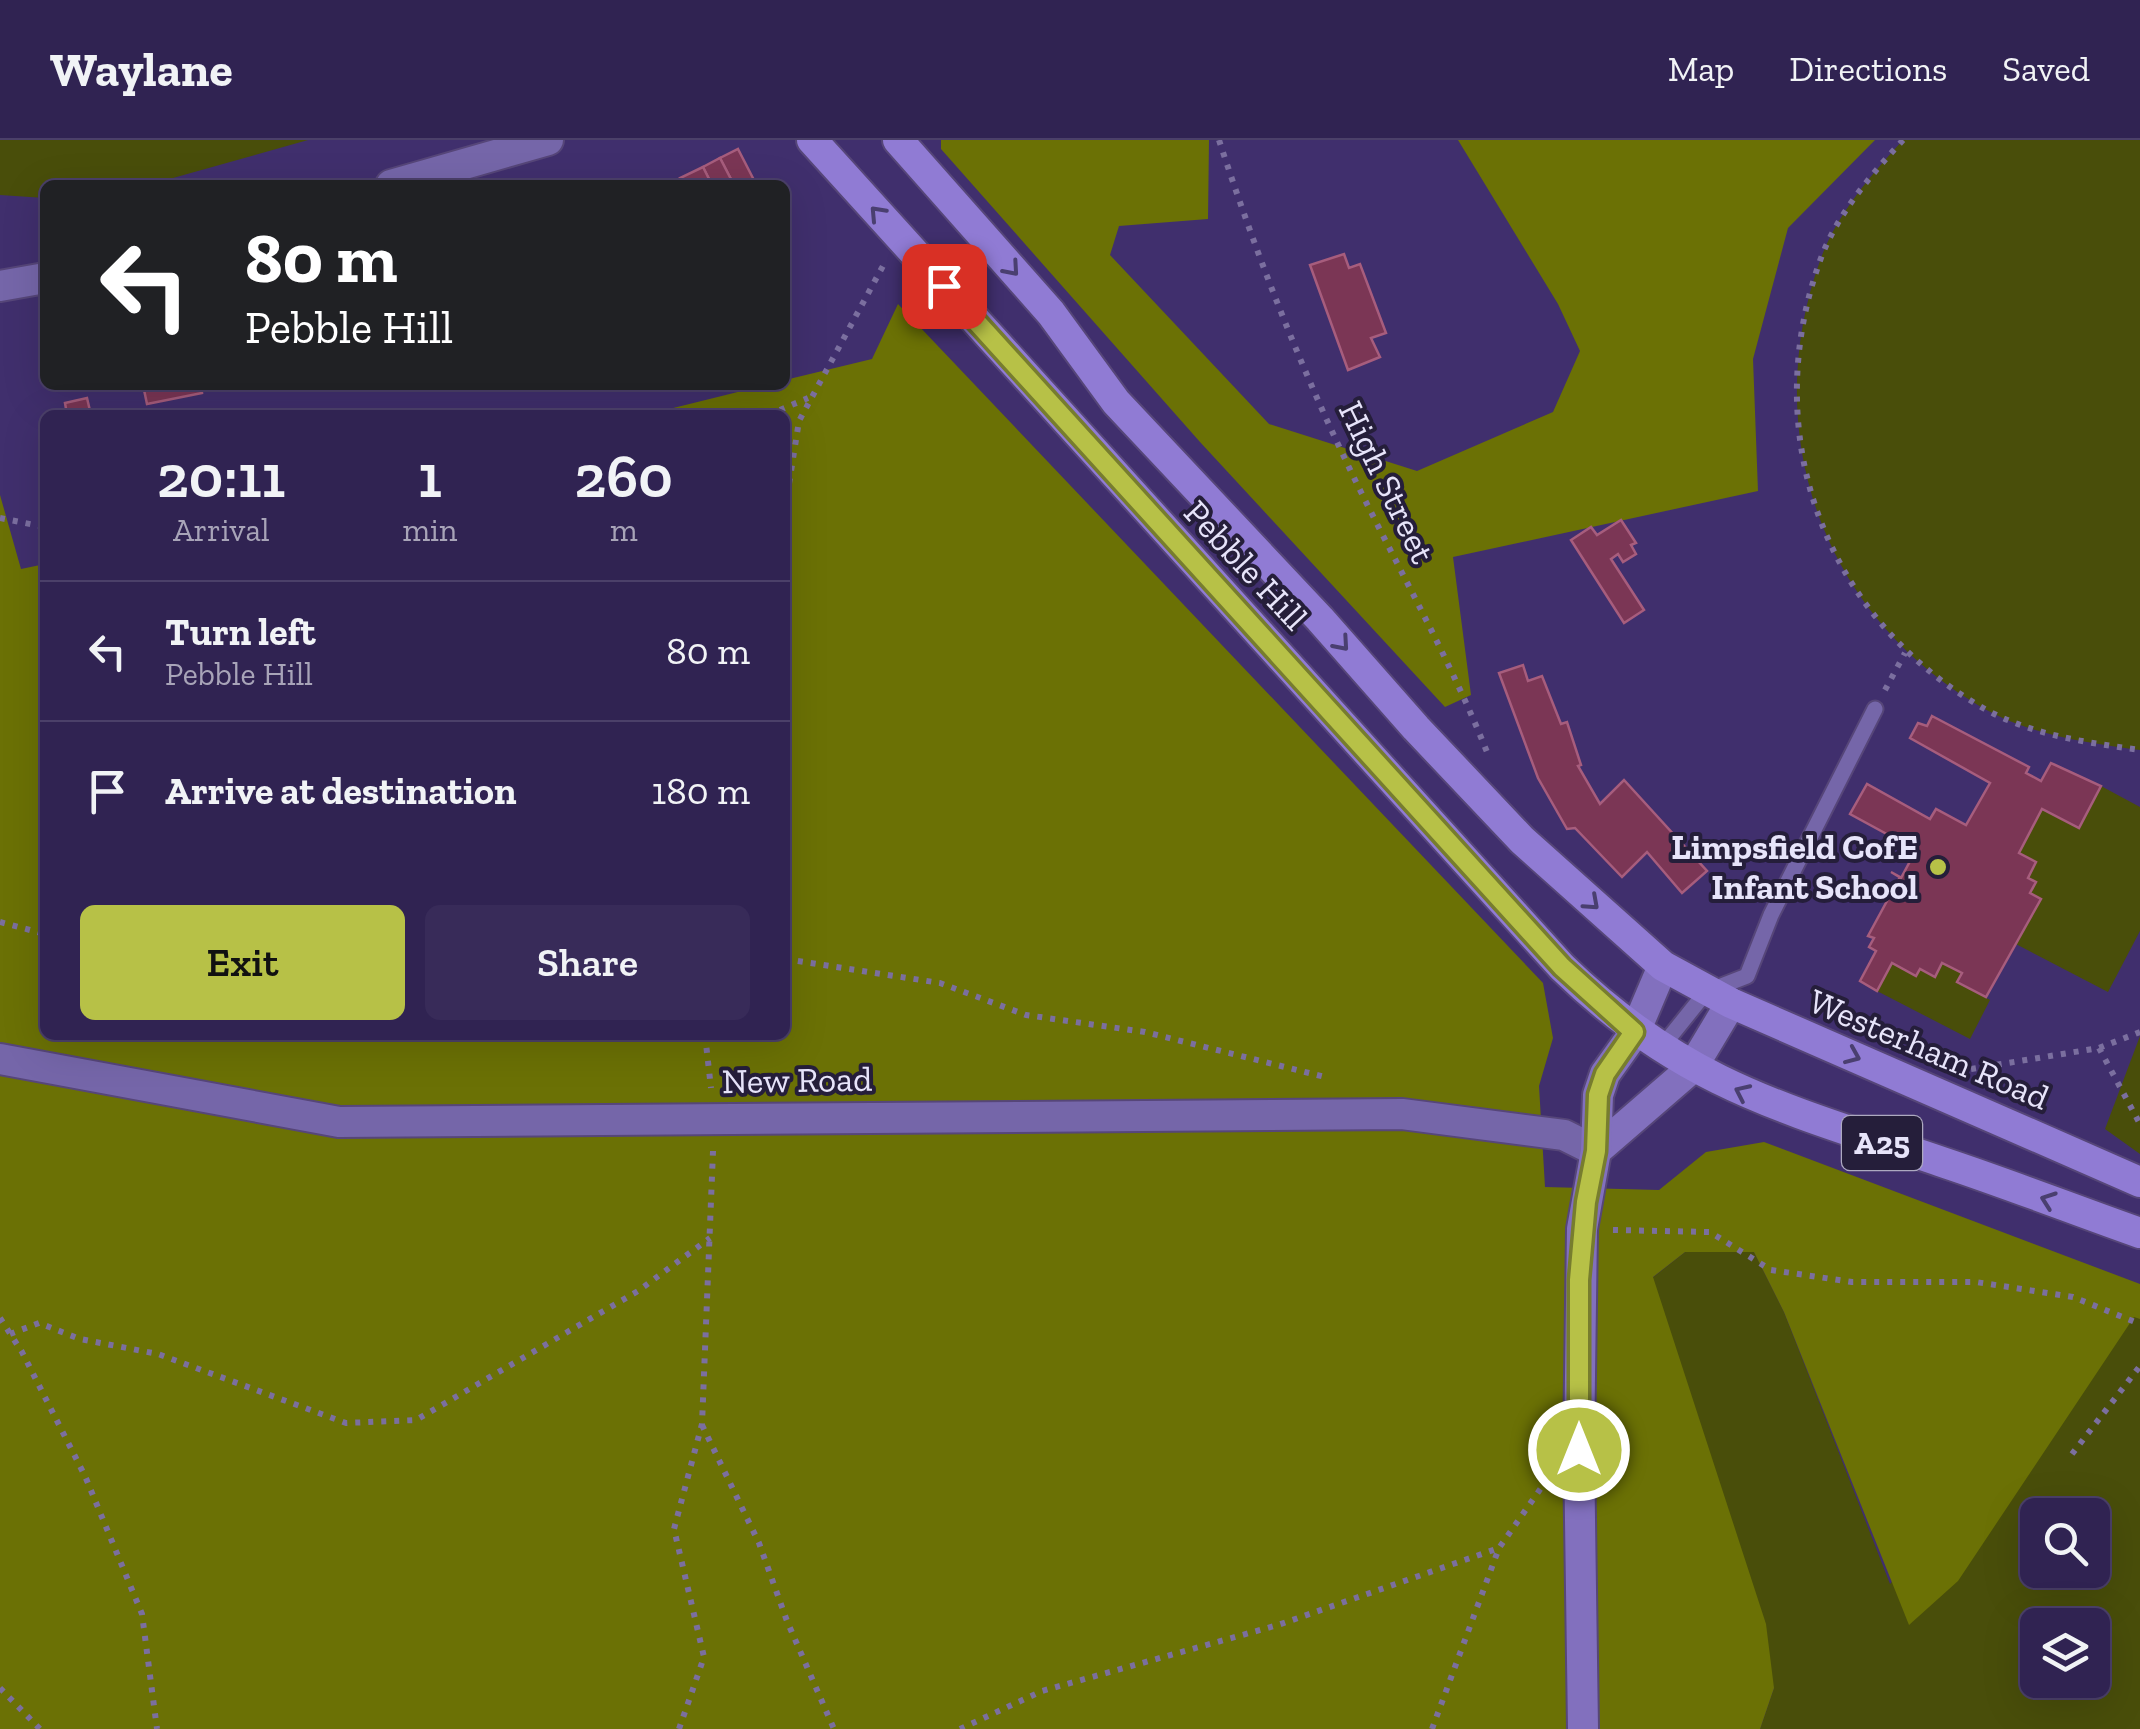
<!DOCTYPE html>
<style>
body{margin:0;font-family:"Zilla Slab",serif;background:#382b59;color:#f1f3f6;height:100vh;display:flex;flex-direction:column;font-size:38px;white-space:nowrap}
*{box-sizing:border-box;margin:0}
p{font-size:32px;color:#a8a4b8}
.icon{flex:none;width:55px;height:55px;fill:none;stroke:currentColor;stroke-width:2;stroke-linecap:round;stroke-linejoin:round}
.map{position:relative;flex:1;overflow:hidden}
.details{position:absolute;left:40px;top:270px;width:750px;height:630px;display:flex;flex-direction:column;background:#302352;border-radius:15px;box-shadow:0 10px 40px #0002,0 0 0 2px #4b4069}
.details>*{flex:none}
.banner{position:absolute;left:40px;top:40px;width:750px;height:210px;border-radius:15px;box-shadow:0 10px 40px #0002,0 0 0 2px #4b4069;background:#202124;color:#fff;overflow:hidden}
.controls{position:absolute;left:2020px;top:1358px;display:grid;gap:20px}
.controls a{display:grid;place-items:center;width:90px;height:90px;border-radius:15px;background:#302352;box-shadow:0 10px 40px #0002,0 0 0 2px #4b4069;font-size:50px}
.pin{position:absolute;display:grid;place-items:center;width:85px;height:85px;color:#fff;margin:-42px;border-radius:20px;box-shadow:0 5px 15px #0006}
.me{position:absolute;width:110px;margin:-55px;rotate:0deg;stroke-linejoin:round;filter:drop-shadow(0 0 8px #0008)}
.turn{display:flex;align-items:center;gap:35px;height:210px;padding:0 40px;font-size:45px}
.turn .icon{width:130px;height:130px;stroke-width:2.5}
.turn b{display:block;font-size:70px;line-height:85px}
.eta{display:flex;justify-content:space-evenly;align-items:center;height:170px;text-align:center}
.eta b{font-size:60px;font-weight:600;line-height:70px}
.cta{display:flex;gap:20px;margin-top:auto;padding:20px 40px}
.cta a{flex:1;height:115px;border-radius:15px;background:#b7c147;color:#111;font-size:40px;font-weight:600;line-height:115px;text-align:center}
.cta a+a{background:#382b59;color:#f1f3f6}
ul{padding:0;list-style:none}
li{display:flex;align-items:center;gap:30px;height:140px;padding:0 40px;border-top:2px solid #4b4069}
li div{flex:1}
li b{display:block;font-size:38px}
li em{font-style:normal}
header{display:flex;align-items:center;gap:60px;box-sizing:border-box;height:140px;padding:0 50px;background:#302352;border-bottom:2px solid #4b4069}
header strong{font-size:48px}
nav{display:flex;gap:55px;margin-inline-start:auto;font-size:35px}
.map>svg:first-child{display:block}
.green{fill:#494e0a;fill-rule:evenodd}
.forest{fill:#6b7105}
.building{fill:#7b3655;stroke:#a75d7d;stroke-width:2.5}
.lines{fill:none;stroke-linecap:round;stroke-linejoin:round}
.service-casing{stroke:#564679;stroke-width:19}
.minor-casing{stroke:#564679;stroke-width:34}
.tertiary-casing{stroke:#564679;stroke-width:34}
.secondary-casing{stroke:#564679;stroke-width:34}
.primary-casing{stroke:#564679;stroke-width:34}
.path{stroke:#7b6f9f;stroke-width:6;stroke-dasharray:5 8;stroke-linecap:butt}
.service{stroke:#7566a9;stroke-width:15}
.minor{stroke:#7566a9;stroke-width:30}
.tertiary{stroke:#7566a9;stroke-width:30}
.secondary{stroke:#8270be;stroke-width:30}
.primary{stroke:#907bd4;stroke-width:30}
.oneway{stroke:#4a3f70}
.route-casing{stroke:#777d2e;stroke-width:25}
.route{stroke:#b7c147;stroke-width:18}
.poi-dot{fill:#b7c147;stroke:#251e3a;stroke-width:4}
.labels{text-anchor:middle;dominant-baseline:central;stroke-width:8;stroke-linejoin:round;paint-order:stroke}
.shield{fill:#251e3a;stroke:#ada9c0;stroke-width:2.5}
.shield-label{font-size:32px;font-weight:bold;fill:#e7e4fa}
.street-label{font-size:35px;fill:#e7e4fa;stroke:#251e3a}
.poi-label{font-size:35px;font-weight:bold;fill:#e7e4fa;stroke:#251e3a;text-anchor:end}
</style>
<header>
<strong>Waylane</strong>
<nav><a>Map</a><a>Directions</a><a>Saved</a></nav>
</header>
<div class="map">
<svg width="2140" height="1589" viewBox="0 0 2140 1589">
<rect width="100%" height="100%" fill="#402f6d"/>
<g class="green">
<polygon points="0,0 308,0 148,45 45,45 45,58 0,55"/>
<path d="M1903,0H2140V610C2083,602 2023,594 1973,562C1819,468 1759,287 1821,118C1838,73 1871,35 1903,0Z"/>
<polygon points="2101,646 2140,667 2140,791 2108,852 2014,803 2041,759 2030,753 2036,742 2028,738 2019,713 2042,669 2079,688"/>
<polygon points="1892,823 1916,835 1920,829 1935,836 1942,823 1962,833 1958,842 1990,860 1970,899 1877,851"/>
<polygon points="2140,896 2140,1014 2105,989"/>
<path d="M1685,1112H1754L1784,1172L1890,1444L2134,1176L2140,1179V1589H1760L1774,1548L1652,1138ZM2038,1375H2092V1430H2038ZM2038,1485H2092V1540H2038Z"/>
</g>
<g class="forest">
<polygon points="941,0 1209,0 1208,79 1119,86 1110,115 1269,284 1417,331 1553,272 1580,211 1558,164 1458,0 1875,0 1788,88 1753,219 1758,351 1453,417 1471,555 1445,567 1200,302 941,9"/>
<polygon points="898,164 1543,843 1553,898 1539,946 1545,1047 1659,1050 1706,1012 1764,1002 2140,1144 2140,1179 2134,1177 1958,1441 1909,1485 1784,1172 1754,1112 1685,1112 1653,1137 1766,1484 1774,1548 1760,1589 0,1589 0,355 21,429 45,424 45,895 785,895 785,275 645,275 766,245 785,245 785,240 872,219"/>
</g>
<g class="building">
<polygon points="738,9 756,44 753,45 734,45 720,18"/>
<polygon points="720,18 734,45 712,45 703,27"/>
<polygon points="703,27 712,45 684,45 680,38"/>
<polygon points="1344,114 1349,128 1360,124 1386,193 1371,198 1380,217 1348,230 1310,125"/>
<polygon points="143,245 201,245 202,253 147,264"/>
<polygon points="87,258 91,275 67,275 65,263"/>
<polygon points="1621,380 1636,403 1631,405 1636,414 1623,422 1618,414 1611,419 1644,470 1624,483 1571,400 1591,387 1597,395"/>
<polygon points="1523,525 1528,541 1542,536 1561,584 1567,582 1581,625 1578,626 1600,664 1624,640 1707,731 1682,753 1647,712 1622,737 1575,688 1567,689 1538,638 1499,533"/>
<polygon points="1932,576 2029,627 2026,633 2041,641 2051,623 2101,646 2079,688 2042,669 2019,713 2036,722 2028,738 2036,742 2030,753 2041,759 1986,857 1957,842 1962,833 1942,823 1935,837 1920,829 1916,836 1892,823 1877,851 1860,841 1876,811 1869,807 1874,798 1868,796 1900,737 1891,732 1901,738 1916,710 1850,674 1867,644 1930,679 1936,669 1966,685 1990,643 1910,598 1918,583 1927,586"/>
</g>
<g class="lines">
<defs>
<polyline id="service" points="1661,908 1706,852 1747,836 1771,775 1875,569"/>
<polyline id="minor" points="0,919 339,982 1402,974 1564,995 1596,1011"/>
<g id="tertiary">
<polyline points="391,45 548,0"/>
<polyline points="0,146 45,138"/>
</g>
<g id="secondary">
<polyline points="1596,1011 1692,928 1731,863"/>
<polyline points="1583,1589 1579,1310 1582,1089 1596,1011 1598,955 1605,934 1635,892 1663,826"/>
</g>
<g id="primary">
<path d="M812,0L1562,827C1684,946 1790,970 1945,1023C2011,1045 2075,1070 2140,1093"/>
<polyline points="898,0 1051,173 1116,262 1320,479 1416,588 1522,700 1663,826 1731,863 2140,1042"/>
</g>
</defs>
<use href="#service" class="service-casing"/>
<use href="#minor" class="minor-casing"/>
<use href="#tertiary" class="tertiary-casing"/>
<use href="#secondary" class="secondary-casing"/>
<use href="#primary" class="primary-casing"/>
<g class="path">
<path d="M1219,0C1258,120 1305,239 1361,352C1404,439 1451,522 1487,612"/>
<path d="M1903,0C1871,35 1838,73 1821,118C1759,287 1819,468 1973,562C2023,594 2083,602 2140,610"/>
<polyline points="768,275 808,258"/>
<polyline points="785,369 799,281 884,124"/>
<polyline points="0,378 45,387"/>
<polyline points="1885,550 1905,513"/>
<polyline points="0,782 45,794"/>
<polyline points="785,819 940,843 1026,875 1145,892 1329,938"/>
<polyline points="705,895 711,948"/>
<polyline points="2099,908 2140,984"/>
<polyline points="1971,929 2099,908 2140,892"/>
<polyline points="1613,1090 1710,1092 1771,1130 1852,1142 1976,1142 2073,1157 2140,1184"/>
<polyline points="0,1178 22,1212 85,1336 142,1474 157,1589"/>
<polyline points="10,1194 39,1183 80,1199 158,1214 346,1283 416,1280 638,1151 710,1098"/>
<polyline points="702,1285 759,1403 787,1481 834,1589"/>
<polyline points="2072,1314 2140,1226"/>
<polyline points="0,1548 40,1589"/>
<polyline points="679,1589 704,1517 674,1389 702,1284 713,1011"/>
<polyline points="960,1589 1042,1551 1278,1485 1499,1408"/>
<polyline points="1432,1589 1499,1408 1546,1341"/>
</g>
<use href="#service" class="service"/>
<use href="#minor" class="minor"/>
<use href="#tertiary" class="tertiary"/>
<use href="#secondary" class="secondary"/>
<use href="#primary" class="primary"/>
</g>
<defs><path id="oneway-chevron" d="M-2-3.5L2.5 0L-2 3.5" fill="none" stroke-width="1.6" stroke-linecap="round" stroke-linejoin="round" transform="scale(2.5)"/></defs>
<g class="oneway">
<use href="#oneway-chevron" transform="translate(877 73) rotate(-133)"/>
<use href="#oneway-chevron" transform="translate(1012 129) rotate(49)"/>
<use href="#oneway-chevron" transform="translate(1342 504) rotate(49)"/>
<use href="#oneway-chevron" transform="translate(1592 763) rotate(42)"/>
<use href="#oneway-chevron" transform="translate(1853 916) rotate(23)"/>
<use href="#oneway-chevron" transform="translate(1742 952) rotate(-155)"/>
<use href="#oneway-chevron" transform="translate(2048 1060) rotate(-160)"/>
</g>
<g class="lines">
<defs>
<polyline id="route" points="944,146 1562,827 1634,892 1605,934 1598,955 1596,1011 1586,1062 1579,1140 1579,1310"/>
</defs>
<use href="#route" class="route-casing"/>
<use href="#route" class="route"/>
</g>
<circle class="poi-dot" cx="1938" cy="727" r="10"/>
<g class="labels">
<rect class="shield" x="1842" y="976" width="80" height="54" rx="8"/>
<g class="shield-label">
<text x="1882" y="1003">A25</text>
</g>
<g class="street-label">
<text transform="translate(1387 342) rotate(64)">High Street</text>
<text transform="translate(1246 425) rotate(47)">Pebble Hill</text>
<text transform="translate(1929 909) rotate(23)">Westerham Road</text>
<text transform="translate(797 940) rotate(-1)">New Road</text>
</g>
<g class="poi-label">
<text x="1918" y="707">Limpsfield CofE<tspan x="1918" dy="40">Infant School</tspan></text>
</g>
</g>
</svg>
<div class="controls">
<a><svg class="icon" aria-label="search" viewBox="0 0 24 24"><circle cx="10" cy="10" r="6"/><path d="M15 15l6 6"/></svg></a>
<a><svg class="icon" aria-label="layers" viewBox="0 0 24 24"><path d="M12 4l9 5-9 5-9-5zM3 14l9 5 9-5"/></svg></a>
</div>
<div class="pin" style="left:944px;top:146px;background:#d93025"><svg class="icon" aria-label="arrive" viewBox="0 0 24 24"><path d="M6 21V4h12l-3 4 3 4H6"/></svg></div>
<svg class="me" style="left:1579px;top:1310px" viewBox="-20 -20 40 40"><circle r="17" fill="#b7c147" stroke="#fff" stroke-width="3"/><path d="M0-11L8 9 0 5-8 9z" fill="#fff"/></svg>
<div class="banner">
<div class="turn"><svg class="icon" aria-label="left" viewBox="0 0 24 24"><path d="M17 20v-9H6M10 6l-5 5 5 5"/></svg><div><b>80 m</b>Pebble Hill</div></div>
</div>
<section class="details">
<div class="eta">
<div><b>20:11</b><p>Arrival</p></div>
<div><b>1</b><p>min</p></div>
<div><b>260</b><p>m</p></div>
</div>
<ul>
<li><svg class="icon" aria-label="left" viewBox="0 0 24 24"><path d="M17 20v-9H6M10 6l-5 5 5 5"/></svg><div><b>Turn left</b><p>Pebble Hill</p></div><em>80 m</em></li>
<li><svg class="icon" aria-label="arrive" viewBox="0 0 24 24"><path d="M6 21V4h12l-3 4 3 4H6"/></svg><div><b>Arrive at destination</b></div><em>180 m</em></li>
</ul>
<div class="cta"><a>Exit</a><a>Share</a></div>
</section>
</div>
